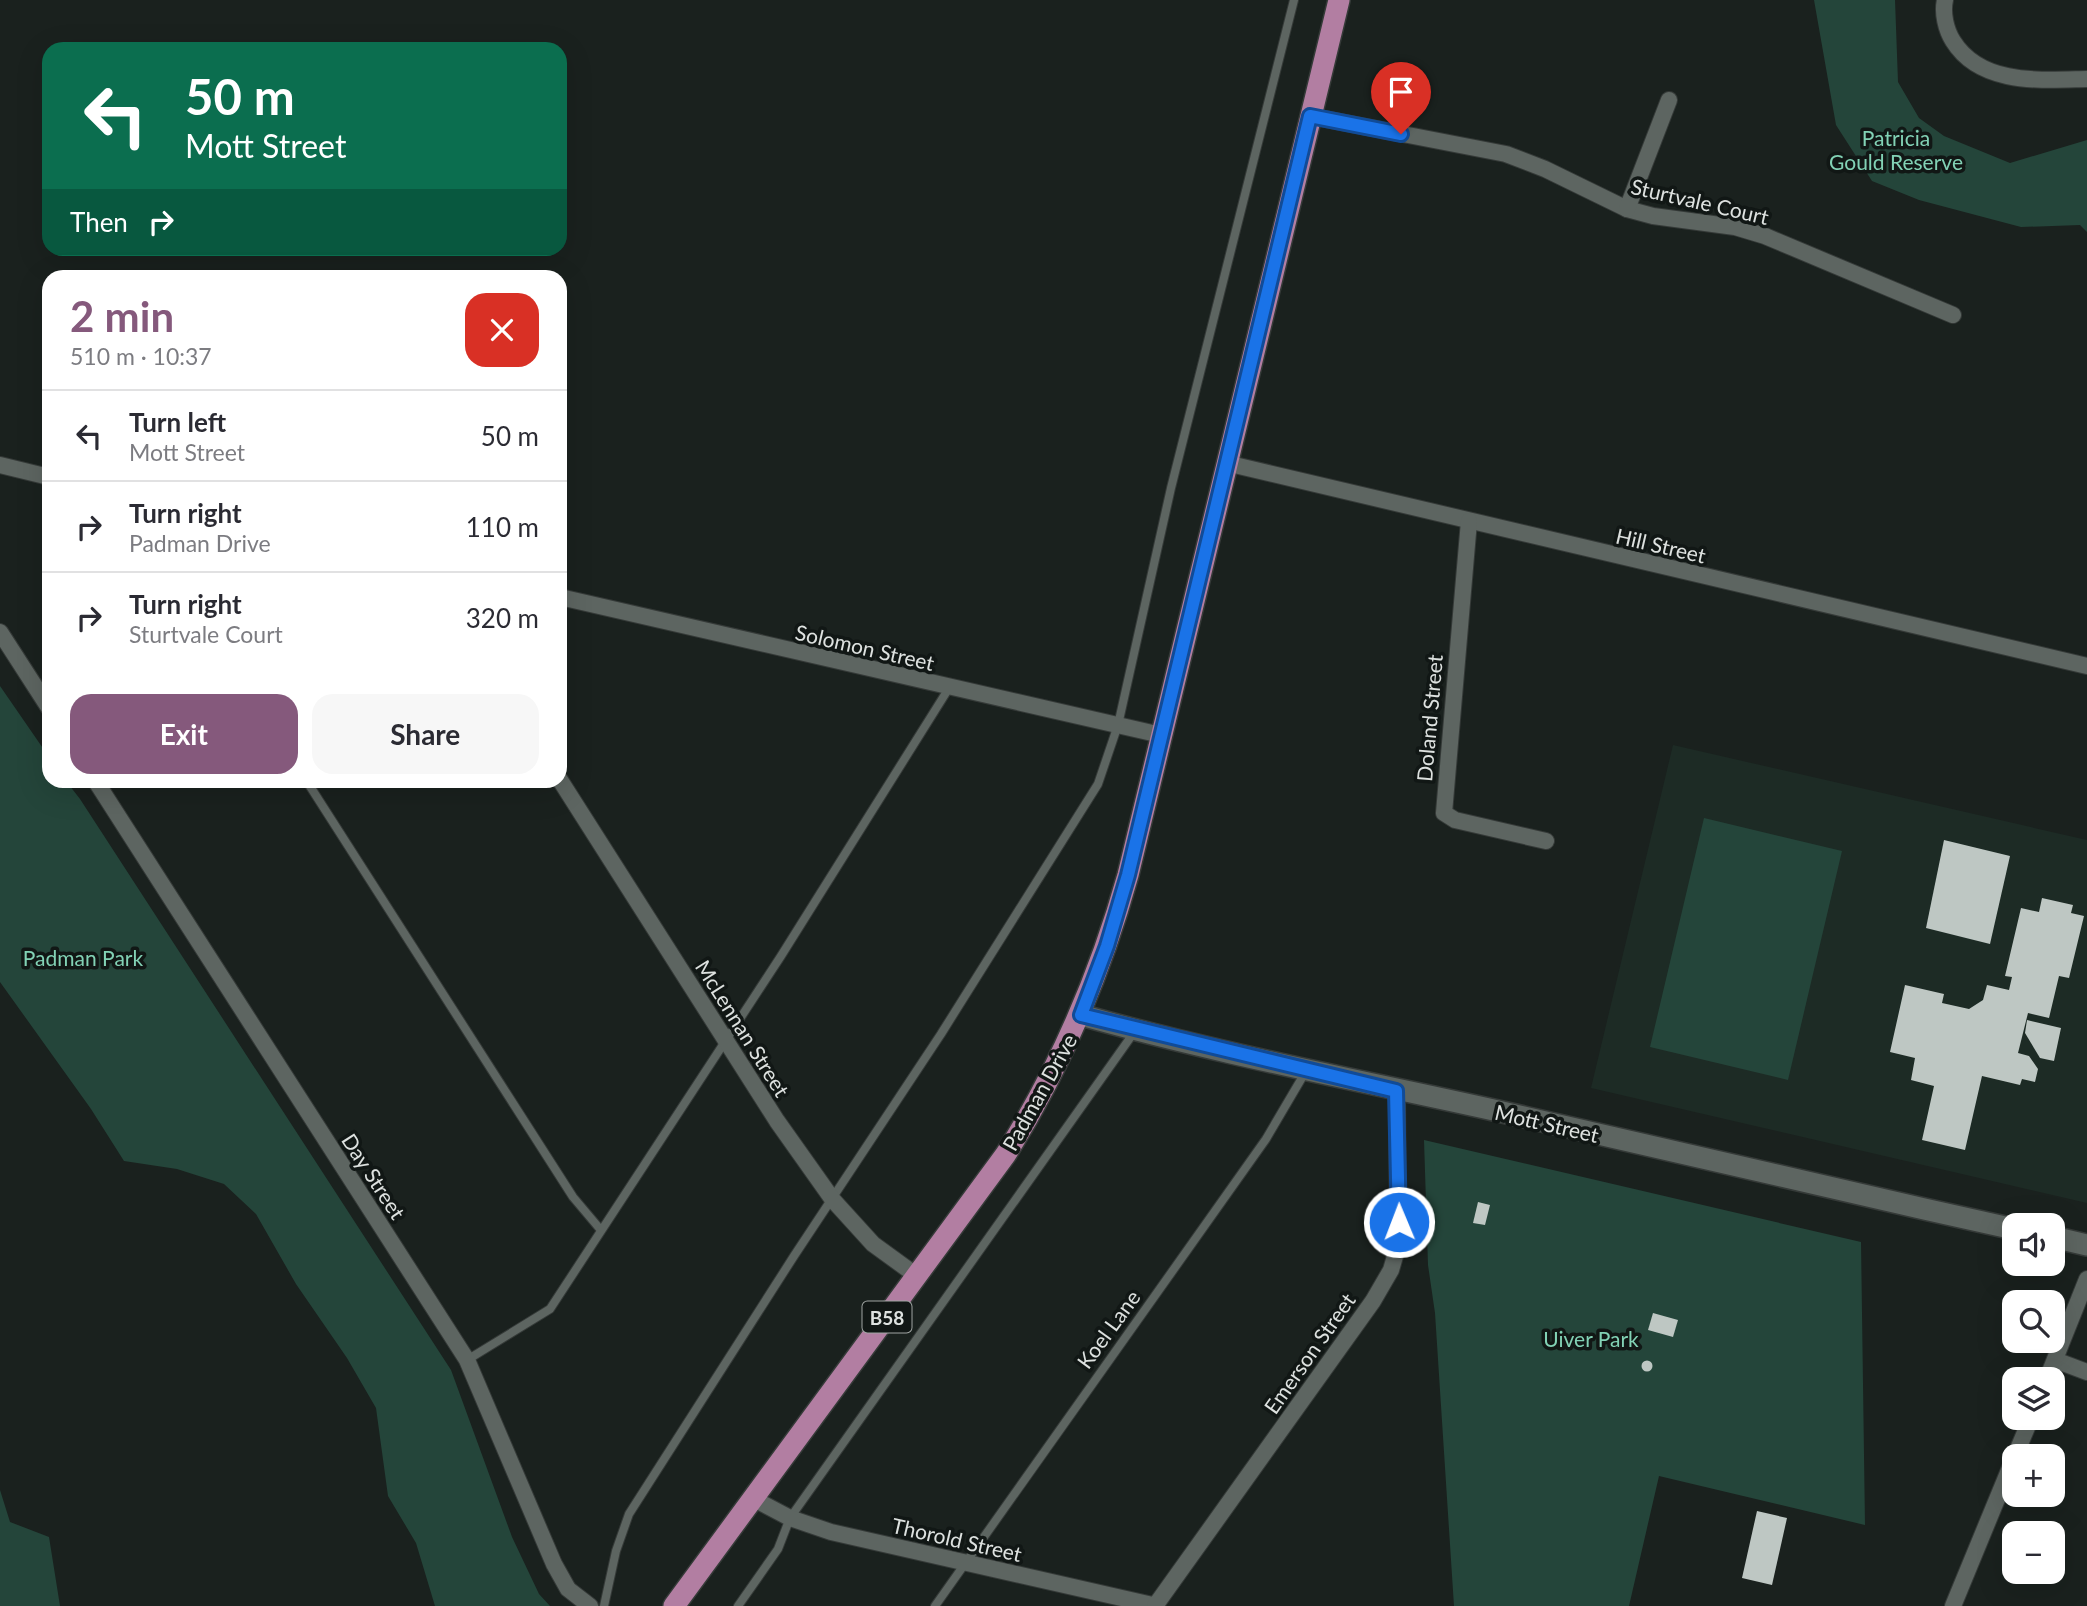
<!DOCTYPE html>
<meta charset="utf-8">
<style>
body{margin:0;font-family:Lato,sans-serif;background:#f7f7f7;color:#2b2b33;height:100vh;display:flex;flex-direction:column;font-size:26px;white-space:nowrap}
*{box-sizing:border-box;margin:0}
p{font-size:23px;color:#7c7c81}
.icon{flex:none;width:38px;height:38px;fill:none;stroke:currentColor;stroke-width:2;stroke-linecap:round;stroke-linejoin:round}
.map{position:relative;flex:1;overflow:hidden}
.details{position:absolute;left:42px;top:270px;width:525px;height:518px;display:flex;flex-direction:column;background:#fff;border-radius:21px;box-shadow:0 7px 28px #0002}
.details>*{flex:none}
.hud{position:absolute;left:42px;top:42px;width:525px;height:214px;border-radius:21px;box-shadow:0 7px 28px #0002;background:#0b6e4f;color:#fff;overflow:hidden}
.buttons{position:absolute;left:2002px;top:1213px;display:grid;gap:14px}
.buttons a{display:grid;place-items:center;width:63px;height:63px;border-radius:14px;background:#fff;box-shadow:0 7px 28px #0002;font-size:35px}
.pin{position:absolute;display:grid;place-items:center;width:60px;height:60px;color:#fff;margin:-72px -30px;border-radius:50% 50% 50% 0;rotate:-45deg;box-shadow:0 0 7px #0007}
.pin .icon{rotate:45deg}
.me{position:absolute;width:77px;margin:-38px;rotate:359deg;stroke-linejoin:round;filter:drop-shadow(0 0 5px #0008)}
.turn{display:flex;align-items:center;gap:24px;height:147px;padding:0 28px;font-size:32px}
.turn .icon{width:91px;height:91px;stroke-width:2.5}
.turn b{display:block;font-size:49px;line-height:60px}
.then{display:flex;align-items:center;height:66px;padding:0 28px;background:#0003;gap:14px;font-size:26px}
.round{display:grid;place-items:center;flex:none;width:74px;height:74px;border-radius:21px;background:#f7f7f7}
.headline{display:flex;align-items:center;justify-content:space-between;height:119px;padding:0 28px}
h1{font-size:42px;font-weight:700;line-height:52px;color:#85597c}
.primary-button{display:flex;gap:14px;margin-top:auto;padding:14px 28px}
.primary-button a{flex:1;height:80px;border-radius:21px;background:#85597c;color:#fff;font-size:28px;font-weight:700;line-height:80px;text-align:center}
.primary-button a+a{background:#f7f7f7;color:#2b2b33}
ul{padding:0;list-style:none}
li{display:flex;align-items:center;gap:21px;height:91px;padding:0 28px;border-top:2px solid #e1e1e2}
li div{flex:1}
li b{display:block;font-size:26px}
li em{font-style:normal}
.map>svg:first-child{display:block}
.built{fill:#1d2b25}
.green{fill:#24453a}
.building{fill:#bec7c3}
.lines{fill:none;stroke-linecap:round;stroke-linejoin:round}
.lane-casing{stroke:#353a38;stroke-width:10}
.street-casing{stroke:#353a38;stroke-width:18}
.secondary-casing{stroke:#353a38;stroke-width:24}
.primary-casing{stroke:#353a38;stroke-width:24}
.lane{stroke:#5d6561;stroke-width:8}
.street{stroke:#5d6561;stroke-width:16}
.secondary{stroke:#5d6561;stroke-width:21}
.primary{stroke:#b27ea2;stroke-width:21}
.route-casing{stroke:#114b97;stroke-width:18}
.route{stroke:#1a73e8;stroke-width:12}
.labels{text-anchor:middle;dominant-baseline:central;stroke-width:7;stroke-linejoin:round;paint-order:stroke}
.shield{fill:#111715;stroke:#a0a5a3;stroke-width:2}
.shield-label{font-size:19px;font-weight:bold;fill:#dee2e0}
.park-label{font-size:21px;fill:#82d2b5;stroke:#111715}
.street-label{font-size:21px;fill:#dee2e0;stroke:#111715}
</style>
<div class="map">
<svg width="2087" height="1606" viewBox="0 0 2087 1606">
<rect width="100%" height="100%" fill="#1a211e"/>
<polygon class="built" points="1673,745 2087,840 2087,1203 1591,1088"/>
<g class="green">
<polygon points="1814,0 1895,0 1898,82 1919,118 1944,136 2010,163 2087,140 2087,232 2080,225 2021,227 1919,200 1872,181 1836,125"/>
<polygon points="0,686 49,757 49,780 66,781 80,799 451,1370 512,1537 539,1594 550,1606 435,1606 416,1543 388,1496 376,1408 347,1358 296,1284 256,1214 224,1184 177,1169 124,1161 91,1109 0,982"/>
<polygon points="1704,818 1842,851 1788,1080 1650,1047"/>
<polygon points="1424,1140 1861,1242 1865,1525 1659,1476 1629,1606 1454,1606 1435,1313 1428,1265"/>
<polygon points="0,1490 10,1522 49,1537 60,1606 0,1606"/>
</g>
<g class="building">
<polygon points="1944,840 2010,856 1990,944 1926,928"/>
<polygon points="2042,898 2073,905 2071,913 2084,916 2069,978 2059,976 2049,1018 2028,1013 2018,1053 2029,1056 2038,1069 2035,1082 2022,1079 2020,1085 1982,1076 1965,1150 1922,1140 1934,1086 1911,1080 1915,1058 1890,1052 1905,985 1944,994 1942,1003 1969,1009 1983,1000 1987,985 2009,990 2012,977 2005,976 2021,908 2039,912"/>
<polygon points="2027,1020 2061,1028 2054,1061 2040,1058 2025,1033"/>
<polygon points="1478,1202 1490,1205 1485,1225 1473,1223"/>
<polygon points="1653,1313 1678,1320 1673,1337 1648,1330"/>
<circle cx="1647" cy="1366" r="5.5"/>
<polygon points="1757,1511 1787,1518 1772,1585 1742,1578"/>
</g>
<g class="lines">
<defs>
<g id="lane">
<polyline points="306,780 573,1197 600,1229"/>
<polyline points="467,1360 550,1309 781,956 949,688"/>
<polyline points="604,1606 616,1551 629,1514 794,1256 941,1034 1098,784 1118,725 1171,488 1294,0"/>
<polyline points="738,1606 778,1549 790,1518 1135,1031"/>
<polyline points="935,1606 1266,1139 1306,1071"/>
</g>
<g id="street">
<path d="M1945,0C1942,13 1946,30 1953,41C1981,86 2042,80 2087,79"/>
<polyline points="1310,116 1506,154 1545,169 1627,209 1653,216 1735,227 1765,236 1953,315"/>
<polyline points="1627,209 1669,100"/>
<polyline points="1226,463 2087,666"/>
<polyline points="0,465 49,477"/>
<polyline points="1469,521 1444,813 1455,820 1546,841"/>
<polyline points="560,597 1161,735"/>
<polyline points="0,632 49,708"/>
<polyline points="95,780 467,1360 554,1564 568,1589 590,1606"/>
<polyline points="560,780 777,1121 833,1200 873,1244 917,1276"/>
<polyline points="2055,1360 2087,1372"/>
<polyline points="2047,1379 2087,1279"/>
<polyline points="2015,1456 2031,1418"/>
<polyline points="752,1498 790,1518 831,1532 1157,1606"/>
<polyline points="1155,1606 1373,1301 1391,1270 1398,1246 1397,1091"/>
<polyline points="1953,1606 2014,1458"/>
</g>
<g id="secondary">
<path d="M1081,1015C1219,1054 1359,1080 1498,1111C1671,1150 1842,1191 2014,1229"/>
<polyline points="2053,1237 2087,1245"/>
</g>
<path id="primary" d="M674,1606L1006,1154C1061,1066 1100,975 1128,875L1339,0"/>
</defs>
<use href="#lane" class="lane-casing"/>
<use href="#street" class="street-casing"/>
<use href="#secondary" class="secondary-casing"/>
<use href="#primary" class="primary-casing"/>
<use href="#lane" class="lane"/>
<use href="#street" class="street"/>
<use href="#secondary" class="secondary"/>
<use href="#primary" class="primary"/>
</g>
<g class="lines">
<defs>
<polyline id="route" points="1399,1222 1396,1091 1081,1015 1107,946 1128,875 1310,116 1401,134"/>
</defs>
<use href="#route" class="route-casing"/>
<use href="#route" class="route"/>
</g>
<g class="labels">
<rect class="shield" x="862.5" y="1301.5" width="49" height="31" rx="5"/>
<g class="shield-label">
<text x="887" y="1317">B58</text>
</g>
<g class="park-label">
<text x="1896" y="137">Patricia<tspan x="1896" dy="24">Gould Reserve</tspan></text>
<text x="83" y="957">Padman Park</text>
<text x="1591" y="1338">Uiver Park</text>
</g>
<g class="street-label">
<text transform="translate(1700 201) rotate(13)">Sturtvale Court</text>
<text transform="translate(1661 545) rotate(13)">Hill Street</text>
<text transform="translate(865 647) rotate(13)">Solomon Street</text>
<text transform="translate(1429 718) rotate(-85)">Doland Street</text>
<text transform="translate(743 1028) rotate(58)">McLennan Street</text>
<text transform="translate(1039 1092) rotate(-61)">Padman Drive</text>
<text transform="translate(1547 1123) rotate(13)">Mott Street</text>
<text transform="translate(374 1176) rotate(57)">Day Street</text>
<text transform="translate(1108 1329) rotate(-54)">Koel Lane</text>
<text transform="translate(1309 1353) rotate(-55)">Emerson Street</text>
<text transform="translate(957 1539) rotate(13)">Thorold Street</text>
</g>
</g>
</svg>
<div class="buttons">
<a><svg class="icon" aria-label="sound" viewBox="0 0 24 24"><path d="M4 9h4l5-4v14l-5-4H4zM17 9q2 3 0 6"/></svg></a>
<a><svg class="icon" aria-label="search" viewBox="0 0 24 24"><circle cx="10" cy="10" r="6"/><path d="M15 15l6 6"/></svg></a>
<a><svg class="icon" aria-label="layers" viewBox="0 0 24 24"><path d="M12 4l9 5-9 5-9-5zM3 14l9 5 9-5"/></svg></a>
<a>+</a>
<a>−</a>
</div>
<div class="pin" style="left:1401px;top:134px;background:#d93025"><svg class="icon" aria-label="arrive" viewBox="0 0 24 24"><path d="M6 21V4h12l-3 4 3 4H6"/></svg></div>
<svg class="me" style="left:1399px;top:1222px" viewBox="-20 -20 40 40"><circle r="17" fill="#1a73e8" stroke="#fff" stroke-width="3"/><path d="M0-11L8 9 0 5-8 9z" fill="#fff"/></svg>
<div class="hud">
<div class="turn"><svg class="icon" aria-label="left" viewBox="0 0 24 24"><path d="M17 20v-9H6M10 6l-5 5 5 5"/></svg><div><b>50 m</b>Mott Street</div></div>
<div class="then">Then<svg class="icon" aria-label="right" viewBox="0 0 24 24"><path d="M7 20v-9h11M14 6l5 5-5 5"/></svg></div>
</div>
<section class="details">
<div class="headline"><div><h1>2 min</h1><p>510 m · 10:37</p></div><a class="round" style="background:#d93025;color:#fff"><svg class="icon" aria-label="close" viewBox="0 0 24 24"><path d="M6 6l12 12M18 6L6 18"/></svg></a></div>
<ul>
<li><svg class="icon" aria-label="left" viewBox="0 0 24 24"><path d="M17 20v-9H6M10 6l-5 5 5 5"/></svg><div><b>Turn left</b><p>Mott Street</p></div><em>50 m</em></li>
<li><svg class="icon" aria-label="right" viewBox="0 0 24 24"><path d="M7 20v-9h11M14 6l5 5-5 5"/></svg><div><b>Turn right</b><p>Padman Drive</p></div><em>110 m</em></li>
<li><svg class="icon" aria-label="right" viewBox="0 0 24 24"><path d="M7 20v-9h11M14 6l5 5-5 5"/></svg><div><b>Turn right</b><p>Sturtvale Court</p></div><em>320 m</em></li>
</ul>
<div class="primary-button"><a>Exit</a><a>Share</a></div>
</section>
</div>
